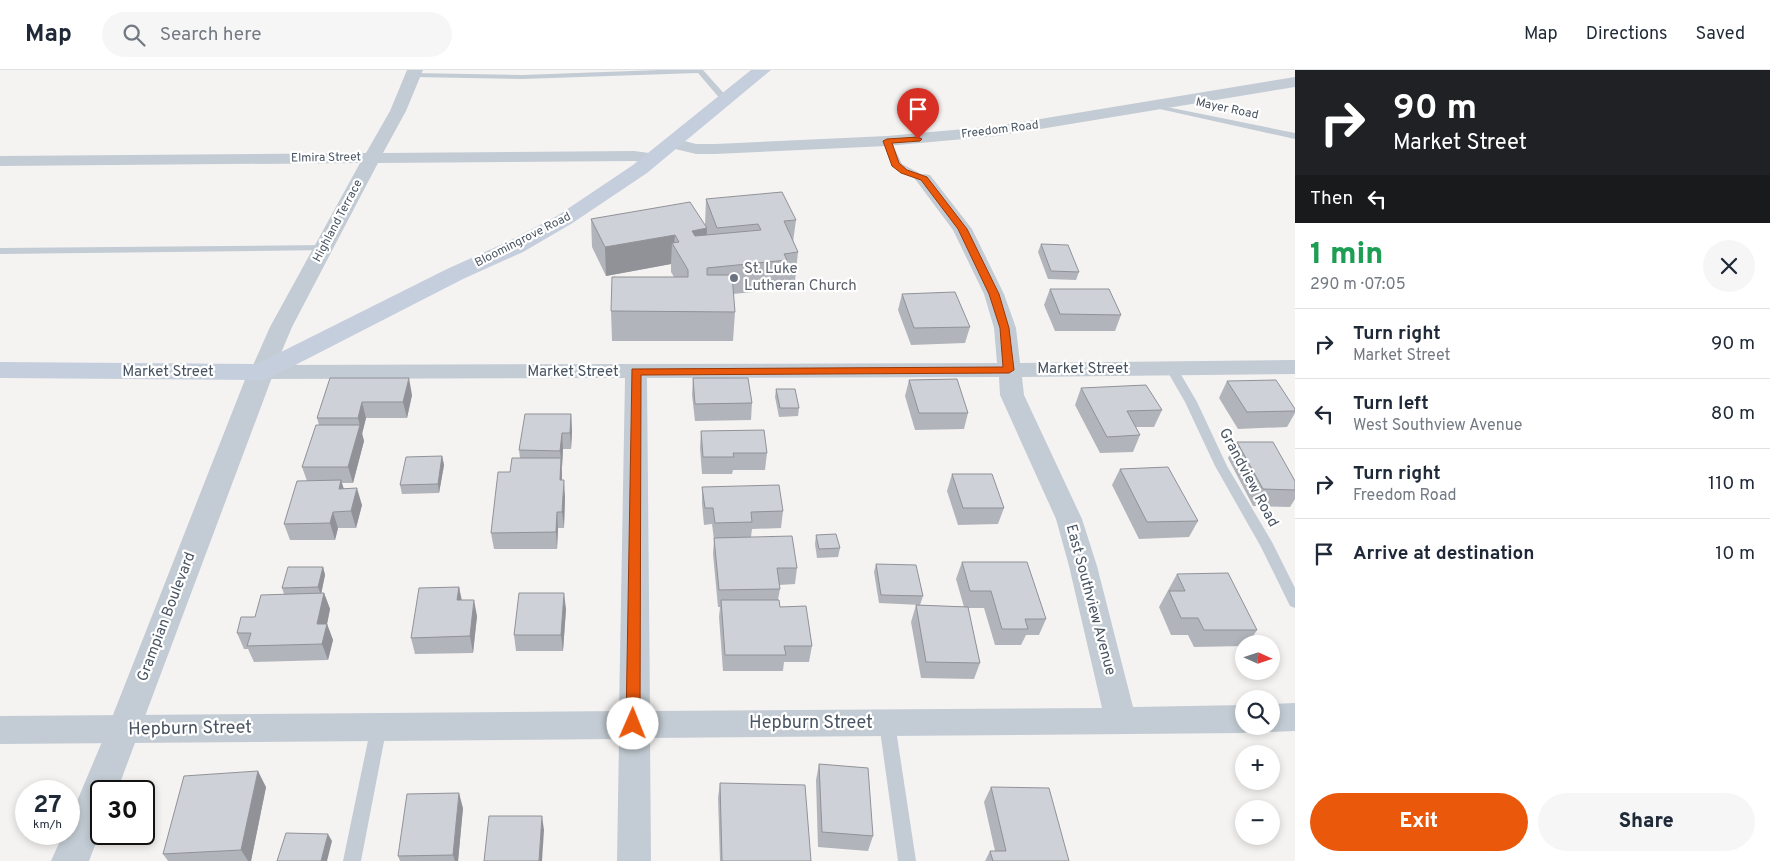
<!DOCTYPE html>
<meta charset="utf-8">
<style>
body{margin:0;font-family:Overpass,sans-serif;background:#f6f6f7;color:#1f2937;height:100vh;display:flex;flex-direction:column;font-size:19px;white-space:nowrap}
*{box-sizing:border-box;margin:0}
p{font-size:16px;color:#747a83}
.icon{flex:none;width:28px;height:28px;fill:none;stroke:currentColor;stroke-width:2;stroke-linecap:round;stroke-linejoin:round}
.map{position:relative;flex:1;overflow:hidden}
.panel{display:flex;flex-direction:column;background:#fff;width:475px}
.panel>*{flex:none}
.banner{background:#202124;color:#fff;overflow:hidden}
.needle{width:32px;rotate:93deg}
.buttons{position:absolute;left:1235px;top:565px;display:grid;gap:10px}
.buttons a{display:grid;place-items:center;width:45px;height:45px;border-radius:50%;background:#fff;box-shadow:0 2px 8px #0003;font-size:25px}
.speed{position:absolute;left:15px;top:710px;display:flex;gap:10px;font-size:25px;font-weight:700;text-align:center}
.speed>*{display:grid;place-content:center;width:65px;height:65px;border-radius:50%;background:#fff;box-shadow:0 2px 8px #0003;line-height:1}
.speed small{font-size:12px;font-weight:400}
.speed .limit{border:2px solid #111;border-radius:8px;background:#fff;color:#111}
.pin{position:absolute;display:grid;place-items:center;width:42px;height:42px;color:#fff;margin:-51px -21px;border-radius:50% 50% 50% 0;rotate:-45deg;box-shadow:0 0 5px #0007}
.pin .icon{rotate:45deg}
.me{position:absolute;width:55px;margin:-28px;rotate:1deg;stroke-linejoin:round;filter:drop-shadow(0 0 4px #0008)}
.turn{display:flex;align-items:center;gap:18px;height:105px;padding:0 15px;font-size:22px}
.turn .icon{width:65px;height:65px;stroke-width:2.5}
.turn b{display:block;font-size:35px;line-height:42px}
.then{display:flex;align-items:center;height:48px;padding:0 15px;background:#0003;gap:10px;font-size:19px}
.round{display:grid;place-items:center;flex:none;width:52px;height:52px;border-radius:26px;background:#f6f6f7}
.headline{display:flex;align-items:center;justify-content:space-between;height:85px;padding:0 15px}
h1{font-size:30px;font-weight:800;line-height:38px;color:#1e9e55}
.action{display:flex;gap:10px;margin-top:auto;padding:10px 15px}
.action a{flex:1;height:58px;border-radius:30px;background:#ea580c;color:#fff;font-size:20px;font-weight:800;line-height:58px;text-align:center}
.action a+a{background:#f6f6f7;color:#1f2937}
ul{padding:0;list-style:none}
li{display:flex;align-items:center;gap:15px;height:70px;padding:0 15px;border-top:1px solid #e0e1e3}
li div{flex:1}
li b{display:block;font-size:19px}
li em{font-style:normal}
header{display:flex;align-items:center;gap:30px;box-sizing:border-box;height:70px;padding:0 25px;background:#fff;border-bottom:1px solid #e0e1e3}
header strong{font-size:24px}
nav{display:flex;gap:28px;margin-inline-start:auto;font-size:18px}
.search{width:350px;height:45px;background:#f6f6f7;display:flex;align-items:center;gap:12px;box-sizing:border-box;padding:0 18px;border-radius:28px;color:#747a83;font-size:19px}
main{display:flex;flex:1;min-height:0}
.map>svg:first-child{display:block}
.lines{fill:none;stroke-linecap:round;stroke-linejoin:round}
.service{fill:#c3ccd4;fill-rule:evenodd}
.minor{fill:#c3ccd4;fill-rule:evenodd}
.tertiary{fill:#c3ccd4;fill-rule:evenodd}
.secondary{fill:#c5cedc;fill-rule:evenodd}
.wall{fill:#b1b4ba}
.shaded-wall{fill:#909297}
.building{fill:#ced1d8;stroke:#909297}
.route{fill:#ea580c;stroke:#983908}
.worship-dot{fill:#6b7280;stroke:#fff;stroke-width:2}
.labels{text-anchor:middle;dominant-baseline:central;stroke-width:4.5;stroke-linejoin:round;paint-order:stroke}
.far-street-label{font-size:12px;fill:#495462;stroke:#fff}
.worship-label{font-size:15px;fill:#5b616d;stroke:#fff;text-anchor:start}
.street-label{font-size:15px;fill:#495462;stroke:#fff}
.near-street-label{font-size:18px;fill:#495462;stroke:#fff}
</style>
<header>
<strong>Map</strong>
<div class="search"><svg class="icon" aria-label="search" viewBox="0 0 24 24"><circle cx="10" cy="10" r="6"/><path d="M15 15l6 6"/></svg>Search here</div>
<nav><a>Map</a><a>Directions</a><a>Saved</a></nav>
</header>
<main>
<div class="map">
<svg width="1295" height="791" viewBox="0 0 1295 791">
<rect width="100%" height="100%" fill="#f5f3f2"/>
<g class="lines">
<g class="service">
<polygon points="659,0 703,0 729,29 722,31 698,3 522,9 413,7 409,5 413,3 522,5"/>
<polygon points="1152,34 1295,63 1295,69 1155,38 1152,38"/>
<path d="M887,68L891,71L902,94L927,107V111C922,112 917,110 912,107C894,100 889,89 883,71Z"/>
<polygon points="324,175 328,176 328,180 0,184 0,178"/>
<polygon points="1172,295 1176,296 1197,332 1227,396 1272,472 1295,518 1295,538 1290,536 1261,477 1215,396 1185,332 1166,299"/>
<polygon points="887,646 892,648 895,653 916,791 898,791 879,653 882,648"/>
<polygon points="379,649 385,651 387,656 361,791 343,791 371,656 373,651"/>
</g>
<g class="minor">
<path d="M407,0H423L406,41L383,83L634,81L657,84L660,88L657,92L651,93L634,91L378,93L292,257L276,295L997,293L994,258L984,224L953,160L915,109L918,105L924,104L930,105L972,159L1004,224L1016,258L1020,293L1295,290V304L1022,307L1024,325L1082,449L1097,496L1133,637L1244,635V656H1256L1255,659L1244,663L650,668L651,791H617L619,669L0,674V646L619,641L625,308L261,309L253,307L250,302L270,257L360,93L0,96V86L366,83L390,41ZM999,307L1000,325L1056,449L1069,496L1102,638L650,641L647,308Z"/>
<polygon points="1295,7 1295,17 997,66 887,76 715,84 696,84 667,77 664,73 667,69 673,68 696,74 715,74 887,66 997,56"/>
<polygon points="1295,633 1295,661 1271,662 1260,658 1271,656 1271,634"/>
</g>
<polygon class="tertiary" points="261,294 270,296 274,302 117,721 101,721 101,760 89,791 51,791 63,764 69,764 69,750 107,660 248,302 252,296"/>
<polygon class="secondary" points="751,0 771,0 647,103 571,154 523,182 463,209 270,308 261,310 0,308 0,292 257,294 447,199 507,172 557,146 633,95"/>
</g>
<g class="wall">
<polygon points="706,129 796,150 793,172 798,182 795,211 785,212 784,219 733,224 735,242 733,271 612,271 611,241 674,207 671,202 671,194 606,206 592,177 591,149 705,155"/>
<polygon points="1041,174 1079,202 1076,210 1048,209 1038,182"/>
<polygon points="1050,219 1121,245 1115,261 1055,261 1044,235"/>
<polygon points="902,224 970,257 965,273 911,275 898,240"/>
<polygon points="330,308 412,325 407,348 366,348 362,364 364,371 353,413 342,413 344,419 362,435 356,458 338,458 335,470 290,470 284,454 307,411 302,397 319,355 317,348"/>
<polygon points="693,308 752,333 751,350 695,351 692,325"/>
<polygon points="909,310 968,343 964,359 915,360 905,326"/>
<polygon points="1227,311 1295,339 1295,343 1287,357 1238,359 1219,328"/>
<polygon points="1081,318 1162,340 1154,357 1136,357 1140,365 1133,382 1100,383 1075,335"/>
<polygon points="776,319 799,338 798,346 779,347 775,327"/>
<polygon points="571,344 572,361 571,379 563,379 562,397 562,410 565,427 564,458 558,458 557,479 494,479 491,463 510,402 520,388 519,380"/>
<polygon points="701,361 767,383 765,400 733,400 732,404 702,404 700,378"/>
<polygon points="1237,372 1295,411 1295,429 1290,437 1253,436 1228,388"/>
<polygon points="442,386 444,395 439,423 402,424 400,415"/>
<polygon points="1120,399 1198,451 1189,467 1139,469 1112,415"/>
<polygon points="952,404 1004,438 998,454 958,455 947,421"/>
<polygon points="702,417 783,441 781,458 752,459 751,467 797,498 795,514 779,515 780,519 778,530 780,537 812,576 809,592 784,592 783,601 723,601 719,547 720,537 718,537 713,484 714,470 712,454 704,455 702,434"/>
<polygon points="816,465 840,478 838,487 817,488 815,474"/>
<polygon points="962,492 1046,549 1039,565 1026,565 1021,575 995,575 984,538 968,538 980,593 974,609 921,608 911,552 916,535 964,537 956,509"/>
<polygon points="876,494 923,526 920,535 879,533 874,502"/>
<polygon points="323,497 325,505 321,523 324,523 330,539 327,554 333,570 328,590 254,592 248,579 244,579 237,563 284,524 282,518"/>
<polygon points="1177,504 1257,560 1248,574 1244,574 1244,576 1194,577 1188,565 1171,565 1159,537"/>
<polygon points="459,517 462,530 477,546 473,583 415,584 411,568"/>
<polygon points="566,539 563,581 516,581 514,565"/>
<polygon points="819,694 873,766 868,781 818,777 816,710"/>
<polygon points="720,713 811,791 720,791 718,728"/>
<polygon points="266,717 251,791 168,791 163,784"/>
<polygon points="991,717 1069,791 985,791 990,781 995,781 984,732"/>
<polygon points="463,738 458,791 400,791 398,786"/>
</g>
<g class="shaded-wall">
<polygon points="707,158 706,186 692,161"/>
<polygon points="675,165 674,177 672,173 671,194 606,206 605,177"/>
<polygon points="409,308 412,325 407,348 403,332"/>
<polygon points="362,332 366,348 362,364 358,348"/>
<polygon points="571,344 572,361 571,379 570,363"/>
<polygon points="360,355 364,371 353,413 348,397"/>
<polygon points="562,363 563,379 562,397 560,381"/>
<polygon points="442,386 444,395 439,423 438,414"/>
<polygon points="561,388 562,404 561,427 560,410"/>
<polygon points="341,410 346,427 339,419"/>
<polygon points="564,410 565,427 564,458 562,442"/>
<polygon points="357,418 362,435 356,458 351,441"/>
<polygon points="333,442 338,458 335,470 330,453"/>
<polygon points="557,442 558,458 557,479 556,462"/>
<polygon points="323,497 325,505 321,525 318,517"/>
<polygon points="459,517 462,534 457,530"/>
<polygon points="324,523 330,539 327,554 333,570 328,590 322,574 317,554"/>
<polygon points="564,523 566,539 563,581 561,565"/>
<polygon points="474,530 477,546 473,583 470,566"/>
<polygon points="258,701 266,717 251,791 248,791 241,780"/>
<polygon points="459,723 463,738 458,791 455,791 453,785"/>
<polygon points="542,746 544,760 542,791 539,791"/>
<polygon points="328,764 332,771 327,791 321,791"/>
</g>
<g class="building">
<polygon points="782,122 796,150 784,151 798,182 784,184 787,190 707,198 707,205 732,205 735,242 611,241 612,207 688,207 688,200 672,173 679,172 675,165 605,177 591,149 690,132 707,158 692,161 695,166 761,160 758,154 717,158 706,129"/>
<polygon points="1041,174 1068,175 1079,202 1051,201"/>
<polygon points="1050,219 1109,219 1121,245 1060,244"/>
<polygon points="955,222 970,257 914,258 902,224"/>
<polygon points="330,308 409,308 403,332 362,332 358,348 317,348"/>
<polygon points="693,308 748,308 752,333 695,334"/>
<polygon points="957,309 968,343 919,343 909,310"/>
<polygon points="1276,310 1295,339 1295,341 1247,342 1227,311"/>
<polygon points="1146,315 1162,340 1127,341 1140,365 1107,367 1081,318"/>
<polygon points="776,319 795,319 799,338 780,338"/>
<polygon points="525,344 571,344 570,363 562,363 560,381 519,380"/>
<polygon points="316,355 360,355 348,397 302,397"/>
<polygon points="764,360 767,383 733,383 734,387 703,387 701,361"/>
<polygon points="1237,372 1273,372 1295,411 1295,420 1263,419"/>
<polygon points="442,386 438,414 400,415 406,387"/>
<polygon points="512,388 561,388 560,410 564,410 562,442 557,442 556,462 491,463 498,402 510,402"/>
<polygon points="1168,397 1198,451 1147,452 1120,399"/>
<polygon points="952,404 992,404 1004,438 963,438"/>
<polygon points="341,410 339,419 357,418 351,441 333,442 330,453 284,454 297,411"/>
<polygon points="779,415 783,441 751,442 752,452 715,453 713,438 705,438 702,417"/>
<polygon points="836,464 840,478 819,479 816,465"/>
<polygon points="792,466 797,498 777,498 780,519 719,520 714,468"/>
<polygon points="962,492 1027,492 1046,549 1025,549 1028,559 1002,559 991,521 970,521"/>
<polygon points="876,494 916,495 923,526 881,525"/>
<polygon points="288,497 323,497 318,517 282,518"/>
<polygon points="1228,503 1257,560 1204,560 1198,548 1181,548 1169,521 1185,521 1177,504"/>
<polygon points="459,517 457,530 474,530 470,566 411,568 419,518"/>
<polygon points="324,523 317,554 327,554 322,574 247,576 251,563 237,563 241,547 255,547 261,525"/>
<polygon points="519,523 564,523 561,565 514,565"/>
<polygon points="721,530 779,530 780,537 806,536 812,576 784,576 786,585 725,585"/>
<polygon points="916,535 968,537 980,593 926,592"/>
<polygon points="819,694 868,698 873,766 822,762"/>
<polygon points="258,701 241,780 163,784 184,706"/>
<polygon points="720,713 805,715 811,791 722,791"/>
<polygon points="991,717 1049,718 1069,791 993,791 990,781 1006,781"/>
<polygon points="459,723 453,785 398,786 407,724"/>
<polygon points="489,746 542,746 539,791 484,791"/>
<polygon points="286,763 328,764 321,791 277,791"/>
</g>
<polygon class="route" points="918,67 922,69 920,71 892,73 899,93 907,100 927,107 967,159 999,224 1009,258 1014,300 1009,303 641,305 640,654 638,658 633,660 628,658 626,654 632,299 1003,297 1000,258 989,224 958,159 921,110 901,103 892,96 883,71 887,69"/>
<circle class="worship-dot" cx="734" cy="208" r="5"/>
<g class="labels">
<g class="far-street-label">
<text transform="translate(1227 39) rotate(12)">Mayer Road</text>
<text transform="translate(1000 60) rotate(-7)">Freedom Road</text>
<text transform="translate(326 88) rotate(-1)">Elmira Street</text>
<text transform="translate(338 151) rotate(-62)">Highland Terrace</text>
<text transform="translate(523 170) rotate(-27)">Bloomingrove Road</text>
</g>
<g class="worship-label">
<text x="744" y="199">St. Luke<tspan x="744" dy="17">Lutheran Church</tspan></text>
</g>
<g class="street-label">
<text x="1083" y="299">Market Street</text>
<text x="168" y="302">Market Street</text>
<text x="573" y="302">Market Street</text>
<text transform="translate(1248 408) rotate(62)">Grandview Road</text>
<text transform="translate(1090 530) rotate(75)">East Southview Avenue</text>
<text transform="translate(167 547) rotate(-69)">Grampian Boulevard</text>
</g>
<g class="near-street-label">
<text x="811" y="653">Hepburn Street</text>
<text transform="translate(190 659) rotate(-1)">Hepburn Street</text>
</g>
</g>
</svg>
<div class="buttons">
<a><svg class="needle" viewBox="-14 -14 28 28"><path d="M0-13l5 13h-10z" fill="#e53935"/><path d="M0 13l5-13h-10z" fill="#747a83"/></svg></a>
<a><svg class="icon" aria-label="search" viewBox="0 0 24 24"><circle cx="10" cy="10" r="6"/><path d="M15 15l6 6"/></svg></a>
<a>+</a>
<a>−</a>
</div>
<div class="speed"><div>27<small>km/h</small></div><div class="limit">30</div></div>
<div class="pin" style="left:918px;top:69px;background:#d93025"><svg class="icon" aria-label="arrive" viewBox="0 0 24 24"><path d="M6 21V4h12l-3 4 3 4H6"/></svg></div>
<svg class="me" style="left:633px;top:654px" viewBox="-20 -20 40 40"><circle r="19" fill="#fff"/><path d="M0-13L10 11 0 6-10 11z" fill="#ea580c"/></svg>
</div>
<section class="panel">
<div class="banner">
<div class="turn"><svg class="icon" aria-label="right" viewBox="0 0 24 24"><path d="M7 20v-9h11M14 6l5 5-5 5"/></svg><div><b>90 m</b>Market Street</div></div>
<div class="then">Then<svg class="icon" aria-label="left" viewBox="0 0 24 24"><path d="M17 20v-9H6M10 6l-5 5 5 5"/></svg></div>
</div>
<div class="headline"><div><h1>1 min</h1><p>290 m · 07:05</p></div><a class="round"><svg class="icon" aria-label="close" viewBox="0 0 24 24"><path d="M6 6l12 12M18 6L6 18"/></svg></a></div>
<ul>
<li><svg class="icon" aria-label="right" viewBox="0 0 24 24"><path d="M7 20v-9h11M14 6l5 5-5 5"/></svg><div><b>Turn right</b><p>Market Street</p></div><em>90 m</em></li>
<li><svg class="icon" aria-label="left" viewBox="0 0 24 24"><path d="M17 20v-9H6M10 6l-5 5 5 5"/></svg><div><b>Turn left</b><p>West Southview Avenue</p></div><em>80 m</em></li>
<li><svg class="icon" aria-label="right" viewBox="0 0 24 24"><path d="M7 20v-9h11M14 6l5 5-5 5"/></svg><div><b>Turn right</b><p>Freedom Road</p></div><em>110 m</em></li>
<li><svg class="icon" aria-label="arrive" viewBox="0 0 24 24"><path d="M6 21V4h12l-3 4 3 4H6"/></svg><div><b>Arrive at destination</b></div><em>10 m</em></li>
</ul>
<div class="action"><a>Exit</a><a>Share</a></div>
</section>
</main>
